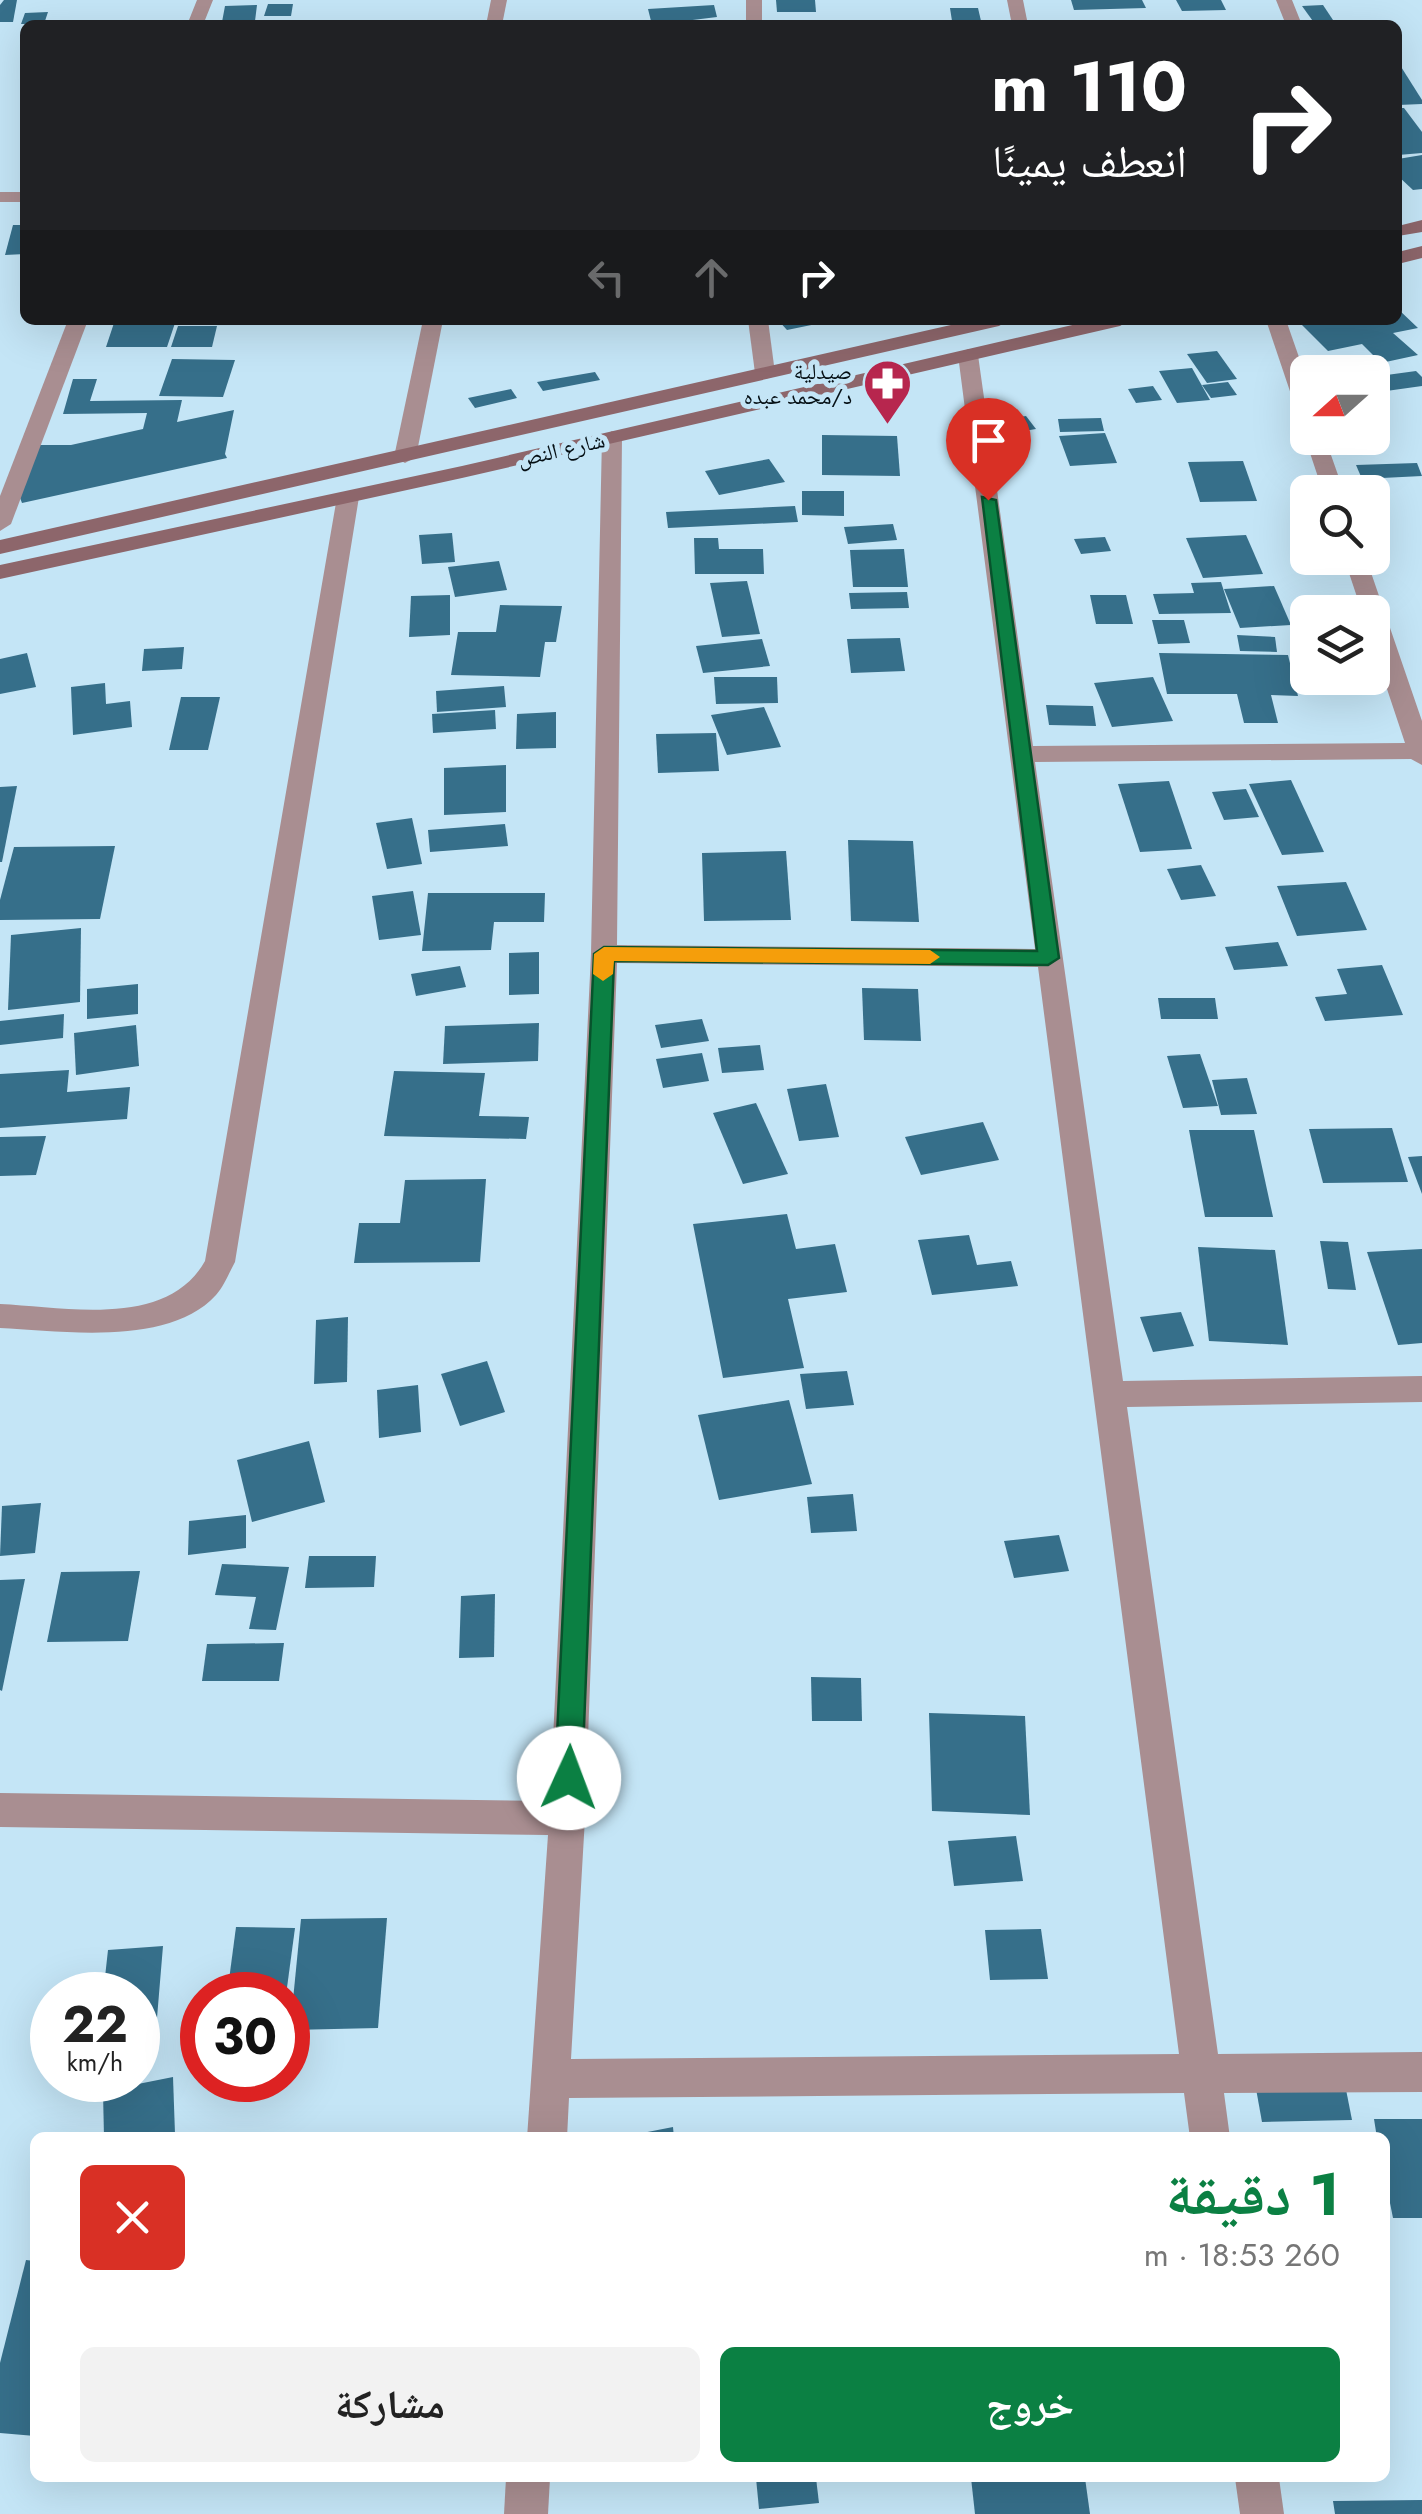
<!DOCTYPE html>
<html lang="ar">
<meta charset="utf-8">
<style>
body{margin:0;font-family:Jost,"Noto Naskh Arabic",sans-serif;background:#f2f2f2;color:#222;direction:rtl;height:100vh;display:flex;flex-direction:column;font-size:38px;white-space:nowrap}
*{box-sizing:border-box;margin:0}
p{font-size:32px;color:#767676}
.icon{flex:none;width:55px;height:55px;fill:none;stroke:currentColor;stroke-width:2;stroke-linecap:round;stroke-linejoin:round}
.map{position:relative;flex:1;overflow:hidden;direction:ltr}
.sheet{position:absolute;left:30px;top:2132px;width:1360px;height:350px;display:flex;flex-direction:column;background:#fff;border-radius:15px;box-shadow:0 10px 40px #0002;direction:rtl}
.sheet>*{flex:none}
.guide{position:absolute;left:20px;top:20px;width:1382px;height:305px;border-radius:15px;box-shadow:0 10px 40px #0002;direction:rtl;background:#202124;color:#fff;overflow:hidden}
.needle{width:65px;rotate:249deg}
.tools{position:absolute;left:1290px;top:355px;display:grid;gap:20px}
.tools a{display:grid;place-items:center;width:100px;height:100px;border-radius:15px;background:#fff;box-shadow:0 10px 40px #0002;font-size:50px}
.speed{position:absolute;left:30px;top:1972px;display:flex;gap:20px;font-size:50px;font-weight:700;text-align:center}
.speed>*{display:grid;place-content:center;width:130px;height:130px;border-radius:50%;background:#fff;box-shadow:0 10px 40px #0002;line-height:1}
.speed small{font-size:25px;font-weight:400}
.speed .limit{border:15px solid #d22;background:#fff;color:#111}
.pin{position:absolute;display:grid;place-items:center;width:85px;height:85px;color:#fff;margin:-102px -42px;border-radius:50% 50% 50% 0;rotate:-45deg;box-shadow:0 0 10px #0007}
.pin .icon{rotate:45deg}
.me{position:absolute;width:110px;margin:-55px;rotate:2deg;stroke-linejoin:round;filter:drop-shadow(0 0 8px #0008)}
.turn{display:flex;align-items:center;gap:35px;height:210px;padding:0 50px;font-size:45px}
.turn .icon{width:130px;height:130px;stroke-width:2.5}
.turn b{display:block;font-size:70px;line-height:85px}
.lanes{display:flex;align-items:center;height:95px;padding:0 50px;background:#0003;justify-content:center;gap:50px;direction:ltr}
.lanes .off{opacity:.35}
.round{display:grid;place-items:center;flex:none;width:105px;height:105px;border-radius:15px;background:#f2f2f2}
.summary{display:flex;align-items:center;justify-content:space-between;height:170px;padding:0 50px}
h1{font-size:60px;font-weight:700;line-height:75px;color:#0b8043}
.button{display:flex;gap:20px;margin-top:auto;padding:20px 50px}
.button a{flex:1;height:115px;border-radius:15px;background:#0b8043;color:#fff;font-size:40px;font-weight:700;line-height:115px;text-align:center}
.button a+a{background:#f2f2f2;color:#222}
.map>svg:first-child{display:block}
.building{fill:#366f8a}
.lines{fill:none;stroke-linecap:round;stroke-linejoin:round}
.street{fill:#a98e91;fill-rule:evenodd}
.secondary{fill:#8d666b;fill-rule:evenodd}
.route{fill:#0b8043;stroke:#07532c;stroke-width:2.5}
.slow{fill:#f59e0b}
.labels{text-anchor:middle;dominant-baseline:central;stroke-width:10;stroke-linejoin:round;paint-order:stroke}
.far-poi-label{font-size:22px;fill:#040e13;stroke:#c4e5f6;text-anchor:end}
.far-street-label{font-size:22px;fill:#040e13;stroke:#c4e5f6}
</style>
<div class="map">
<svg width="1422" height="2514" viewBox="0 0 1422 2514">
<rect width="100%" height="100%" fill="#c4e5f6"/>
<g class="building">
<polygon points="4,0 17,0 13,22 0,22 0,5"/>
<polygon points="776,0 815,0 816,12 777,12"/>
<polygon points="1071,0 1142,0 1146,8 1074,10"/>
<polygon points="1176,0 1221,0 1226,10 1182,11"/>
<polygon points="268,4 293,4 291,16 264,16"/>
<polygon points="257,5 255,21 222,22 225,6"/>
<polygon points="714,5 717,17 652,25 648,9"/>
<polygon points="1323,5 1335,23 1315,24 1302,6"/>
<polygon points="950,8 978,8 981,21 952,21"/>
<polygon points="48,12 44,24 21,24 25,13"/>
<polygon points="1398,62 1422,100 1422,104 1398,105"/>
<polygon points="1398,108 1404,108 1422,132 1422,153 1398,155"/>
<polygon points="1422,155 1422,189 1413,190 1398,176 1398,159"/>
<polygon points="13,225 25,225 25,254 5,255"/>
<polygon points="1398,309 1418,328 1393,333 1418,355 1381,363 1362,344 1328,351 1297,320 1398,320"/>
<polygon points="115,320 176,320 167,347 106,347"/>
<polygon points="778,320 826,320 826,322 787,330"/>
<polygon points="178,326 217,326 212,347 171,347"/>
<polygon points="1217,351 1237,379 1207,383 1187,354"/>
<polygon points="172,359 235,360 223,397 159,396"/>
<polygon points="1192,368 1210,400 1177,403 1159,371"/>
<polygon points="1416,371 1422,377 1422,386 1372,393 1372,377"/>
<polygon points="595,372 600,380 543,391 537,382"/>
<polygon points="73,379 97,379 90,401 182,400 177,422 234,410 225,454 227,458 22,503 17,490 31,445 71,445 143,429 147,413 63,414"/>
<polygon points="1228,382 1237,395 1211,398 1202,385"/>
<polygon points="1153,386 1162,400 1136,403 1128,389"/>
<polygon points="511,389 517,398 475,408 468,398"/>
<polygon points="1026,416 1036,429 999,435 990,422"/>
<polygon points="1101,418 1104,431 1060,432 1058,419"/>
<polygon points="1105,433 1117,463 1070,466 1059,436"/>
<polygon points="822,435 897,436 900,476 822,475"/>
<polygon points="769,459 785,482 719,495 705,471"/>
<polygon points="1243,461 1257,501 1200,502 1188,462"/>
<polygon points="1417,463 1422,476 1362,479 1356,465"/>
<polygon points="802,491 844,491 844,516 802,515"/>
<polygon points="795,506 798,522 668,528 666,512"/>
<polygon points="893,524 897,540 848,544 844,527"/>
<polygon points="452,533 455,562 422,564 419,535"/>
<polygon points="1246,535 1263,574 1203,578 1186,538"/>
<polygon points="1105,537 1111,551 1081,554 1074,539"/>
<polygon points="694,538 718,538 719,549 763,549 764,574 695,574"/>
<polygon points="904,549 908,587 853,587 850,550"/>
<polygon points="499,561 507,590 455,597 448,567"/>
<polygon points="747,581 760,634 722,637 710,583"/>
<polygon points="1221,582 1231,613 1159,614 1153,594 1194,593 1191,583"/>
<polygon points="1274,586 1291,625 1240,628 1224,589"/>
<polygon points="907,592 909,608 851,609 849,593"/>
<polygon points="450,595 450,635 409,637 411,596"/>
<polygon points="1090,595 1126,595 1133,624 1096,624"/>
<polygon points="500,605 562,606 556,642 545,642 540,677 451,675 458,632 496,632"/>
<polygon points="1152,620 1184,620 1190,643 1158,644"/>
<polygon points="1237,635 1275,637 1277,652 1240,651"/>
<polygon points="900,638 905,671 851,673 847,639"/>
<polygon points="762,639 770,666 703,673 696,646"/>
<polygon points="184,647 182,669 142,671 144,649"/>
<polygon points="27,653 36,687 0,694 0,659"/>
<polygon points="1159,653 1288,655 1298,696 1271,695 1278,723 1244,723 1237,694 1167,694"/>
<polygon points="714,677 777,677 778,703 716,704"/>
<polygon points="1153,677 1173,721 1112,727 1094,683"/>
<polygon points="105,683 106,704 130,701 132,727 73,735 71,687"/>
<polygon points="504,686 506,707 437,712 436,691"/>
<polygon points="181,697 220,697 208,750 169,750"/>
<polygon points="1046,705 1093,706 1096,726 1049,725"/>
<polygon points="764,707 781,747 727,755 711,715"/>
<polygon points="495,710 496,729 433,733 432,714"/>
<polygon points="556,712 556,748 516,749 517,714"/>
<polygon points="716,733 719,771 658,773 656,734"/>
<polygon points="506,765 506,812 444,815 444,768"/>
<polygon points="1291,780 1324,852 1282,855 1249,784"/>
<polygon points="1169,781 1192,849 1140,852 1118,784"/>
<polygon points="17,786 2,862 0,862 0,787"/>
<polygon points="1246,789 1259,817 1224,820 1212,792"/>
<polygon points="412,818 422,864 387,869 376,823"/>
<polygon points="505,824 508,846 430,852 428,830"/>
<polygon points="848,840 913,841 919,922 851,921"/>
<polygon points="115,846 100,919 0,920 0,900 14,847"/>
<polygon points="786,851 791,920 704,921 702,853"/>
<polygon points="1201,865 1216,896 1181,900 1167,869"/>
<polygon points="1346,882 1367,930 1297,936 1277,886"/>
<polygon points="413,891 421,935 379,940 372,896"/>
<polygon points="428,893 545,893 544,922 494,922 491,950 422,951"/>
<polygon points="81,928 80,1002 8,1010 11,935"/>
<polygon points="1278,942 1288,966 1234,970 1225,947"/>
<polygon points="539,952 539,994 509,995 509,953"/>
<polygon points="1382,965 1403,1015 1325,1021 1315,997 1347,994 1337,969"/>
<polygon points="460,966 466,987 416,996 411,974"/>
<polygon points="138,984 138,1014 87,1019 87,989"/>
<polygon points="862,988 918,989 921,1041 864,1040"/>
<polygon points="1158,998 1215,998 1218,1019 1161,1019"/>
<polygon points="64,1014 63,1038 0,1045 0,1021"/>
<polygon points="702,1019 709,1041 661,1048 655,1025"/>
<polygon points="539,1023 538,1061 443,1064 445,1026"/>
<polygon points="136,1025 139,1066 76,1075 74,1033"/>
<polygon points="760,1045 764,1070 722,1073 718,1048"/>
<polygon points="702,1053 709,1081 663,1088 656,1059"/>
<polygon points="1200,1054 1218,1106 1183,1108 1167,1056"/>
<polygon points="69,1070 67,1092 130,1087 127,1119 0,1128 0,1074"/>
<polygon points="394,1071 485,1073 479,1116 529,1117 526,1139 384,1136"/>
<polygon points="1247,1078 1257,1114 1221,1115 1212,1080"/>
<polygon points="826,1084 839,1137 799,1141 787,1089"/>
<polygon points="756,1103 788,1174 743,1184 713,1113"/>
<polygon points="983,1122 999,1160 921,1175 905,1137"/>
<polygon points="1392,1128 1408,1182 1323,1183 1309,1129"/>
<polygon points="1189,1130 1254,1130 1273,1217 1205,1217"/>
<polygon points="46,1136 36,1175 0,1176 0,1137"/>
<polygon points="1422,1156 1422,1194 1408,1157"/>
<polygon points="486,1179 480,1262 354,1263 359,1223 400,1223 405,1180"/>
<polygon points="787,1214 796,1249 835,1244 847,1292 788,1299 804,1368 723,1378 693,1224"/>
<polygon points="969,1235 977,1265 1011,1261 1018,1286 932,1295 918,1240"/>
<polygon points="1320,1241 1348,1242 1356,1290 1328,1289"/>
<polygon points="1198,1247 1275,1250 1288,1345 1209,1341"/>
<polygon points="1422,1249 1422,1343 1398,1345 1367,1252"/>
<polygon points="1181,1312 1194,1346 1153,1352 1140,1317"/>
<polygon points="348,1317 347,1382 314,1384 316,1320"/>
<polygon points="487,1361 505,1412 460,1426 441,1374"/>
<polygon points="847,1371 854,1405 806,1409 800,1374"/>
<polygon points="418,1385 421,1432 379,1438 377,1390"/>
<polygon points="789,1400 812,1484 719,1500 698,1415"/>
<polygon points="309,1441 325,1502 252,1522 237,1460"/>
<polygon points="853,1494 857,1531 811,1533 807,1497"/>
<polygon points="41,1503 35,1553 0,1556 2,1506"/>
<polygon points="246,1515 246,1548 188,1555 189,1521"/>
<polygon points="1059,1535 1069,1571 1014,1578 1004,1541"/>
<polygon points="309,1556 376,1556 374,1587 305,1588"/>
<polygon points="222,1564 289,1567 276,1630 249,1629 256,1597 215,1595"/>
<polygon points="140,1571 128,1641 47,1642 61,1572"/>
<polygon points="25,1579 2,1691 0,1690 0,1580"/>
<polygon points="495,1594 494,1657 459,1658 461,1596"/>
<polygon points="284,1643 279,1681 202,1681 207,1644"/>
<polygon points="811,1677 861,1678 862,1721 812,1721"/>
<polygon points="929,1713 1025,1716 1030,1815 932,1811"/>
<polygon points="1016,1836 1023,1881 954,1886 948,1841"/>
<polygon points="387,1918 378,2028 290,2030 301,1919"/>
<polygon points="236,1927 295,1928 286,1995 227,1995"/>
<polygon points="1041,1929 1048,1979 990,1980 985,1930"/>
<polygon points="163,1946 155,2042 138,2044 138,1995 103,1995 108,1950"/>
<polygon points="1340,2059 1352,2120 1262,2122 1251,2061"/>
<polygon points="173,2077 175,2134 104,2138 103,2091"/>
<polygon points="1374,2119 1422,2119 1422,2218 1393,2218 1385,2178 1385,2138 1377,2138"/>
<polygon points="673,2127 674,2138 628,2138 627,2136"/>
<polygon points="26,2260 35,2261 35,2436 0,2433 0,2363"/>
<polygon points="756,2478 816,2478 819,2503 759,2509"/>
<polygon points="971,2478 1085,2478 1090,2514 975,2514"/>
<polygon points="1422,2500 1422,2514 1335,2514 1333,2501"/>
</g>
<g class="lines">
<g class="street">
<polygon points="197,0 213,0 203,25 187,25"/>
<polygon points="491,0 507,0 502,25 486,25"/>
<rect x="746" y="0" width="16" height="25"/>
<polygon points="1007,0 1023,0 1028,25 1012,25"/>
<polygon points="1276,0 1292,0 1302,25 1286,25"/>
<rect x="0" y="192" width="25" height="10"/>
<polygon points="68,320 88,320 11,524 0,531 0,496"/>
<polygon points="423,320 443,320 416,457 405,463 394,457"/>
<polygon points="748,320 768,320 775,373 772,377 765,379 755,373"/>
<polygon points="1266,320 1286,320 1308,383 1308,421 1298,415"/>
<path d="M968,349L978,355L1033,746L1405,743L1372,644V612H1362L1344,558H1366L1422,721V765L1411,759L1035,762L1123,1381L1422,1376V1402L1127,1407L1218,2054L1422,2052V2092L1224,2093L1230,2138H1190L1184,2093L569,2098L567,2138H527L548,1835L0,1827V1793L550,1801L591,954L602,437L612,431L622,437L617,945L1035,949L958,355ZM617,963L1038,967L1179,2054L571,2059L585,1818Z"/>
<polygon points="1308,434 1308,438 1325,438 1344,492 1323,492 1305,438"/>
<path d="M348,491L359,497L235,1262C229,1273 224,1286 216,1295C169,1347 62,1331 0,1328V1304C65,1307 167,1329 205,1261L337,497Z"/>
<polygon points="506,2478 550,2478 548,2514 504,2514"/>
<polygon points="1235,2478 1279,2478 1284,2514 1240,2514"/>
</g>
<g class="secondary">
<polygon points="1422,220 1422,232 1398,236 1398,226"/>
<polygon points="1422,246 1422,258 1398,264 1398,252"/>
<polygon points="973,320 1009,320 999,326 0,554 0,540"/>
<polygon points="1094,320 1130,320 1120,326 462,478 0,579 0,565 462,466"/>
</g>
</g>
<polygon class="route" points="982,497 996,500 1059,958 1048,965 614,961 582,1778 578,1787 569,1791 559,1787 555,1778 594,954 604,947 1037,951"/>
<polygon class="slow" points="604,947 930,950 940,957 930,964 614,961 613,974 603,981 593,974 594,954"/>
<defs>
<symbol id="pharmacy-pin" viewBox="-11 -11 22 30"><path d="M0 17L-7.5 6A9.5 9.5 0 1 1 7.5 6Z" fill="#b7264e" stroke="#c4e5f6"/><path d="M-2-6h4v4h4v4h-4v4h-4v-4h-4v-4h4Z" fill="#fff"/></symbol>
</defs>
<g fill-rule="evenodd">
<use href="#pharmacy-pin" x="860" y="356" width="55" height="75"/>
</g>
<g class="labels">
<g class="far-poi-label">
<text x="852" y="371">صيدلية<tspan x="852" dy="25">د/محمد عبده</tspan></text>
</g>
<g class="far-street-label">
<text transform="translate(561 449) rotate(-13)">شارع النص</text>
</g>
</g>
</svg>
<div class="tools">
<a><svg class="needle" viewBox="-14 -14 28 28"><path d="M0-13l5 13h-10z" fill="#e53935"/><path d="M0 13l5-13h-10z" fill="#767676"/></svg></a>
<a><svg class="icon" aria-label="search" viewBox="0 0 24 24"><circle cx="10" cy="10" r="6"/><path d="M15 15l6 6"/></svg></a>
<a><svg class="icon" aria-label="layers" viewBox="0 0 24 24"><path d="M12 4l9 5-9 5-9-5zM3 14l9 5 9-5"/></svg></a>
</div>
<div class="speed"><div>22<small>km/h</small></div><div class="limit">30</div></div>
<div class="pin" style="left:988px;top:500px;background:#d93025"><svg class="icon" aria-label="arrive" viewBox="0 0 24 24"><path d="M6 21V4h12l-3 4 3 4H6"/></svg></div>
<svg class="me" style="left:569px;top:1778px" viewBox="-20 -20 40 40"><circle r="19" fill="#fff"/><path d="M0-13L10 11 0 6-10 11z" fill="#0b8043"/></svg>
<div class="guide">
<div class="turn"><svg class="icon" aria-label="right" viewBox="0 0 24 24"><path d="M7 20v-9h11M14 6l5 5-5 5"/></svg><div><b>110 m</b>انعطف يمينًا</div></div>
<div class="lanes"><svg class="icon off" aria-label="left" viewBox="0 0 24 24"><path d="M17 20v-9H6M10 6l-5 5 5 5"/></svg><svg class="icon off" aria-label="ahead" viewBox="0 0 24 24"><path d="M12 20V5M6 11l6-6 6 6"/></svg><svg class="icon" aria-label="right" viewBox="0 0 24 24"><path d="M7 20v-9h11M14 6l5 5-5 5"/></svg></div>
</div>
<section class="sheet">
<div class="summary"><div><h1>1 دقيقة</h1><p>260 m · 18:53</p></div><a class="round" style="background:#d93025;color:#fff"><svg class="icon" aria-label="close" viewBox="0 0 24 24"><path d="M6 6l12 12M18 6L6 18"/></svg></a></div>
<div class="button"><a>خروج</a><a>مشاركة</a></div>
</section>
</div>
